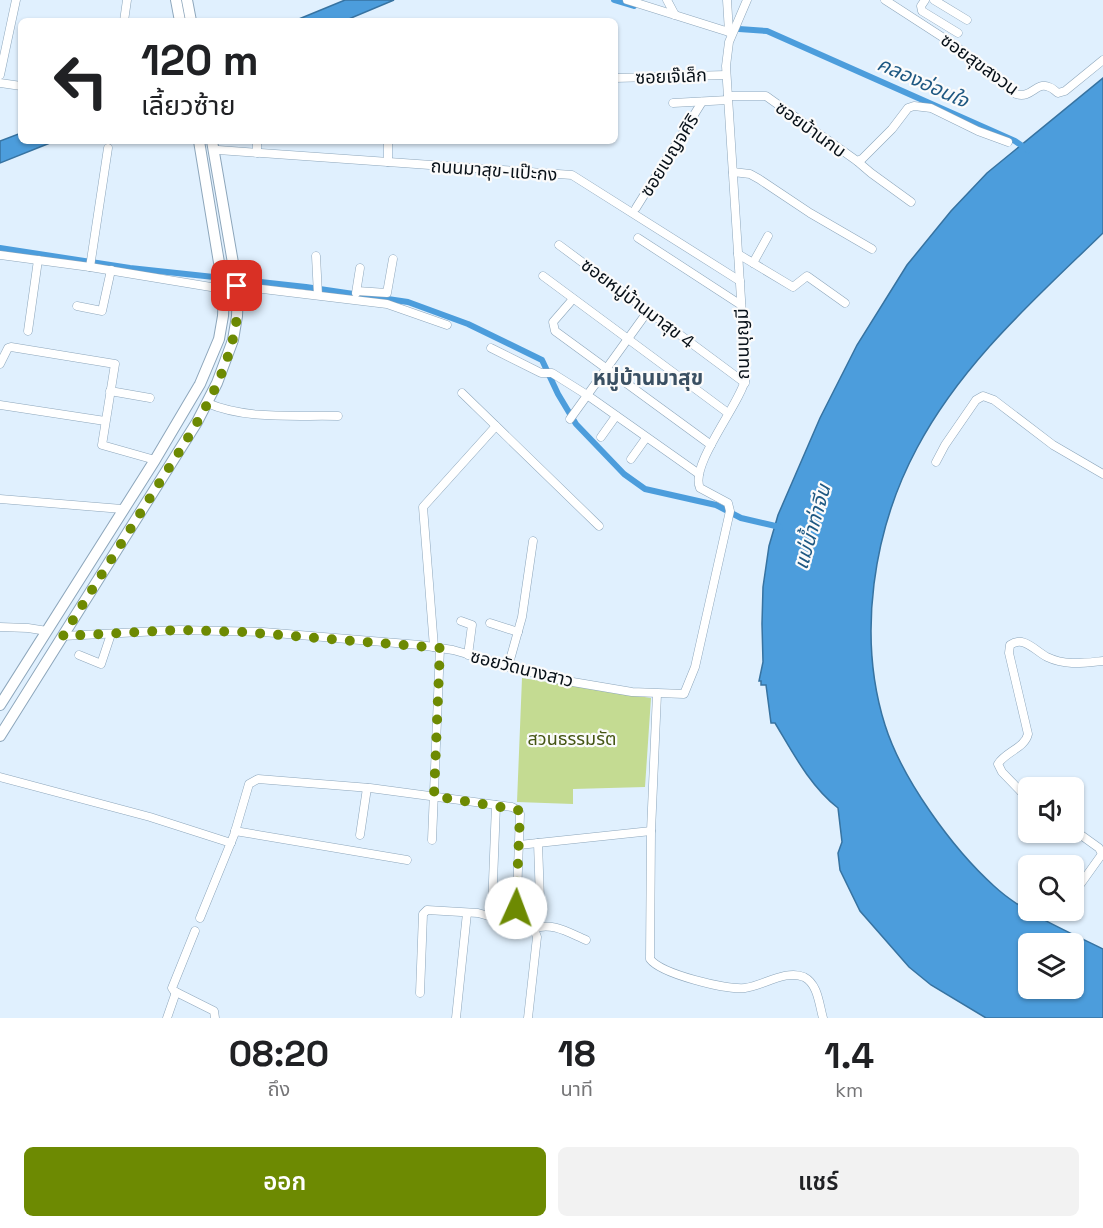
<!DOCTYPE html>
<html lang="th">
<meta charset="utf-8">
<style>
body{margin:0;font-family:"Space Grotesk","Noto Sans Thai",sans-serif;background:#f2f2f2;color:#202124;height:100vh;display:flex;flex-direction:column;font-size:22px;white-space:nowrap}
*{box-sizing:border-box;margin:0}
p{font-size:20px;color:#757577}
.icon{flex:none;width:33px;height:33px;fill:none;stroke:currentColor;stroke-width:2;stroke-linecap:round;stroke-linejoin:round}
.map{position:relative;height:1018px;overflow:hidden}
.sheet{display:flex;flex-direction:column;background:#fff;flex:1}
.sheet>*{flex:none}
.banner{position:absolute;left:18px;top:18px;width:600px;height:126px;border-radius:9px;box-shadow:0 2px 4px #0004;background:#fff;color:#202124;overflow:hidden}
.controls{position:absolute;left:1018px;top:777px;display:grid;gap:12px}
.controls a{display:grid;place-items:center;width:66px;height:66px;border-radius:9px;background:#fff;box-shadow:0 2px 4px #0004;font-size:30px}
.pin{position:absolute;display:grid;place-items:center;width:51px;height:51px;color:#fff;margin:-26px;border-radius:12px;box-shadow:0 3px 9px #0006}
.me{position:absolute;width:66px;margin:-33px;rotate:2deg;stroke-linejoin:round;filter:drop-shadow(0 0 4px #0008)}
.turn{display:flex;align-items:center;gap:21px;height:126px;padding:0 24px;font-size:27px}
.turn .icon{width:78px;height:78px;stroke-width:2.5}
.turn b{display:block;font-size:42px;line-height:51px}
.eta{display:flex;justify-content:space-evenly;align-items:center;height:102px;text-align:center}
.eta b{font-size:36px;font-weight:600;line-height:42px}
.primary-button{display:flex;gap:12px;margin-top:auto;padding:12px 24px}
.primary-button a{flex:1;height:69px;border-radius:9px;background:#6d8a02;color:#fff;font-size:24px;font-weight:600;line-height:69px;text-align:center}
.primary-button a+a{background:#f2f2f2;color:#202124}
.map>svg:first-child{display:block}
.green{fill:#c4db92}
.water{fill:#4c9ddc;stroke:#3773a1;stroke-width:1.5;fill-rule:evenodd}
.lines{fill:none;stroke-linecap:round;stroke-linejoin:round}
.canal{stroke:#4c9ddc;stroke-width:6}
.minor-casing{stroke:#8da6bb;stroke-width:9}
.major-casing{stroke:#8da6bb;stroke-width:12}
.minor{stroke:#fff;stroke-width:8}
.major{stroke:#fff;stroke-width:10}
.route{stroke:#6d8a02;stroke-width:10;stroke-dasharray:0 18}
.labels{text-anchor:middle;dominant-baseline:central;stroke-width:4.5;stroke-linejoin:round;paint-order:stroke}
.street-label{font-size:18px;fill:#071018;stroke:#fbfbfb}
.park-label{font-size:18px;fill:#445513;stroke:#fbfbfb}
.water-label{font-size:20px;font-style:italic;fill:#1e5882;stroke:#fbfbfb}
.quarter-label{font-size:21px;font-weight:bold;fill:#3a5063;stroke:#fbfbfb}
</style>
<div class="map">
<svg width="1103" height="1018" viewBox="0 0 1103 1018">
<rect width="100%" height="100%" fill="#e0f0fe"/>
<polygon class="green" points="522,678 651,698 645,787 573,789 573,804 517,802"/>
<g class="water">
<polygon points="345,0 394,0 344,21 294,21"/>
<path d="M1103,78V233C1035,299 962,363 917,448C873,530 857,636 885,725C902,779 952,848 994,886C1023,913 1067,931 1103,949V1018H986L931,985L909,967L860,911L840,870L838,853L842,842L838,808C810,786 793,753 775,723H771L766,685H761V681H759L763,662L762,624L763,587L769,546L778,515L820,418L857,345L907,265L951,211L987,173ZM1029,944H1074V988H1029Z"/>
<polygon points="21,133 21,141 55,141 0,163 0,141"/>
</g>
<g class="lines">
<g class="canal">
<polyline points="614,0 634,6"/>
<polyline points="739,29 767,31 1015,141 1028,150"/>
<polyline points="0,248 130,268 306,287 408,302 468,324 542,360 558,394 576,424 624,474 645,489 716,505 741,518 780,527"/>
</g>
<defs>
<g id="minor">
<polyline points="627,0 732,33"/>
<polyline points="667,0 675,15"/>
<polyline points="727,0 729,32"/>
<path d="M885,0L953,44L1016,94C1032,99 1036,81 1049,87C1053,88 1055,91 1058,93L1065,91L1103,60"/>
<polyline points="925,0 921,6 922,11 958,33"/>
<polyline points="934,0 967,20"/>
<polyline points="124,21 127,0"/>
<polyline points="0,75 16,0"/>
<polyline points="615,78 726,75"/>
<polyline points="0,83 21,86"/>
<polyline points="728,96 766,96 857,161 862,159 892,129 908,108 914,106 931,108 978,131 1008,142"/>
<polyline points="673,103 728,100"/>
<polyline points="218,150 572,175 740,281"/>
<polyline points="257,153 257,141"/>
<polyline points="857,161 871,173 911,202"/>
<polyline points="388,162 388,141"/>
<polyline points="733,172 750,174 759,179 810,213 872,249"/>
<polyline points="636,208 702,102"/>
<polyline points="638,238 741,305"/>
<polyline points="559,245 745,383"/>
<polyline points="738,254 793,287 807,276 845,303"/>
<polyline points="0,255 90,267 223,289"/>
<polyline points="316,256 318,295"/>
<polyline points="753,263 768,236"/>
<polyline points="90,267 108,148"/>
<polyline points="543,276 728,413"/>
<polyline points="237,286 387,304 447,325"/>
<polyline points="357,291 387,293 393,259"/>
<polyline points="356,293 360,268"/>
<polyline points="573,299 553,322 555,331 711,445"/>
<polyline points="77,306 102,311 111,270"/>
<polyline points="28,331 38,260"/>
<polyline points="491,348 541,373 552,373 587,395 699,474"/>
<polyline points="0,364 8,348 11,347 115,364 102,445 155,460"/>
<polyline points="110,391 150,398"/>
<polyline points="462,393 599,526"/>
<path d="M207,403C247,420 294,415 338,416"/>
<polyline points="0,405 105,421"/>
<polyline points="570,419 648,311"/>
<polyline points="601,437 616,416"/>
<polyline points="631,459 646,438"/>
<polyline points="936,462 945,445 976,400 983,396 994,400 1053,445 1103,474"/>
<polyline points="0,499 122,509"/>
<polyline points="461,621 472,625 468,655"/>
<polyline points="490,623 518,632"/>
<polyline points="0,627 28,628 47,631"/>
<path d="M63,636L179,630L222,631L263,632L420,645L453,650L555,679L632,692L684,694L695,667L730,511L728,503L700,488C689,465 741,403 746,377L726,66L729,42L747,0"/>
<polyline points="434,647 423,507 496,426"/>
<polyline points="79,655 101,664 111,634"/>
<polyline points="508,667 522,617 533,541"/>
<path d="M657,694L651,831L650,959C661,974 726,990 745,988C763,986 786,969 804,977C818,984 819,1004 823,1018"/>
<polyline points="0,777 150,817 231,843"/>
<path d="M1029,800L1002,772L998,764C1005,752 1025,748 1028,734L1009,653L1010,645C1024,635 1035,651 1047,657C1066,666 1083,663 1103,661"/>
<polyline points="1074,830 1099,848 1102,854 1077,889"/>
<polyline points="235,831 407,860"/>
<polyline points="360,835 367,788"/>
<polyline points="432,840 440,648"/>
<polyline points="538,843 540,900"/>
<polyline points="519,845 651,831"/>
<polyline points="492,907 496,805"/>
<polyline points="200,918 234,835 249,784 258,779 370,788 512,807 518,810 520,814 516,923"/>
<polyline points="195,931 172,988 174,991 214,1011 215,1018"/>
<path d="M420,993L423,914L427,910L478,913L534,929C551,921 571,934 586,940"/>
<polyline points="167,1018 176,992"/>
<polyline points="456,1018 467,913"/>
<polyline points="528,1018 537,937 534,929"/>
</g>
<g id="major">
<polyline points="176,0 180,21"/>
<polyline points="187,0 191,21"/>
<polyline points="0,705 155,460 200,384 219,339 223,316 224,293 199,141"/>
<polyline points="0,736 197,422 217,383 233,340 237,316 238,292 212,141"/>
</g>
</defs>
<use href="#minor" class="minor-casing"/>
<use href="#major" class="major-casing"/>
<use href="#minor" class="minor"/>
<use href="#major" class="major"/>
</g>
<g class="lines">
<path class="route" d="M237,286C245,363 186,439 148,501C120,546 91,591 63,636L178,630L243,632L440,648L434,796L518,810L520,814L516,908"/>
</g>
<g class="labels">
<g class="street-label">
<text transform="translate(980 64) rotate(36)">ซอยสุขสงวน</text>
<text transform="translate(671 76) rotate(-2)">ซอยเจ๊เล็ก</text>
<text transform="translate(811 129) rotate(36)">ซอยบ้านกบ</text>
<text transform="translate(669 155) rotate(-58)">ซอยเบญจศิริ</text>
<text transform="translate(494 170) rotate(4)">ถนนมาสุข-แป๊ะกง</text>
<text transform="translate(638 303) rotate(37)">ซอยหมู่บ้านมาสุข 4</text>
<text transform="translate(742 344) rotate(-91)">ถนนบุญมี</text>
<text transform="translate(522 668) rotate(14)">ซอยวัดนางสาว</text>
</g>
<g class="park-label">
<text x="572" y="738">สวนธรรมรัต</text>
</g>
<g class="water-label">
<text transform="translate(923 82) rotate(24)">คลองอ่อนใจ</text>
<text transform="translate(812 527) rotate(-74)">แม่น้ำท่าจีน</text>
</g>
<g class="quarter-label">
<text x="648" y="377">หมู่บ้านมาสุข</text>
</g>
</g>
</svg>
<div class="controls">
<a><svg class="icon" aria-label="sound" viewBox="0 0 24 24"><path d="M4 9h4l5-4v14l-5-4H4zM17 9q2 3 0 6"/></svg></a>
<a><svg class="icon" aria-label="search" viewBox="0 0 24 24"><circle cx="10" cy="10" r="6"/><path d="M15 15l6 6"/></svg></a>
<a><svg class="icon" aria-label="layers" viewBox="0 0 24 24"><path d="M12 4l9 5-9 5-9-5zM3 14l9 5 9-5"/></svg></a>
</div>
<div class="pin" style="left:237px;top:286px;background:#d93025"><svg class="icon" aria-label="arrive" viewBox="0 0 24 24"><path d="M6 21V4h12l-3 4 3 4H6"/></svg></div>
<svg class="me" style="left:516px;top:908px" viewBox="-20 -20 40 40"><circle r="19" fill="#fff"/><path d="M0-13L10 11 0 6-10 11z" fill="#6d8a02"/></svg>
<div class="banner">
<div class="turn"><svg class="icon" aria-label="left" viewBox="0 0 24 24"><path d="M17 20v-9H6M10 6l-5 5 5 5"/></svg><div><b>120 m</b>เลี้ยวซ้าย</div></div>
</div>
</div>
<section class="sheet">
<div class="eta">
<div><b>08:20</b><p>ถึง</p></div>
<div><b>18</b><p>นาที</p></div>
<div><b>1.4</b><p>km</p></div>
</div>
<div class="primary-button"><a>ออก</a><a>แชร์</a></div>
</section>
